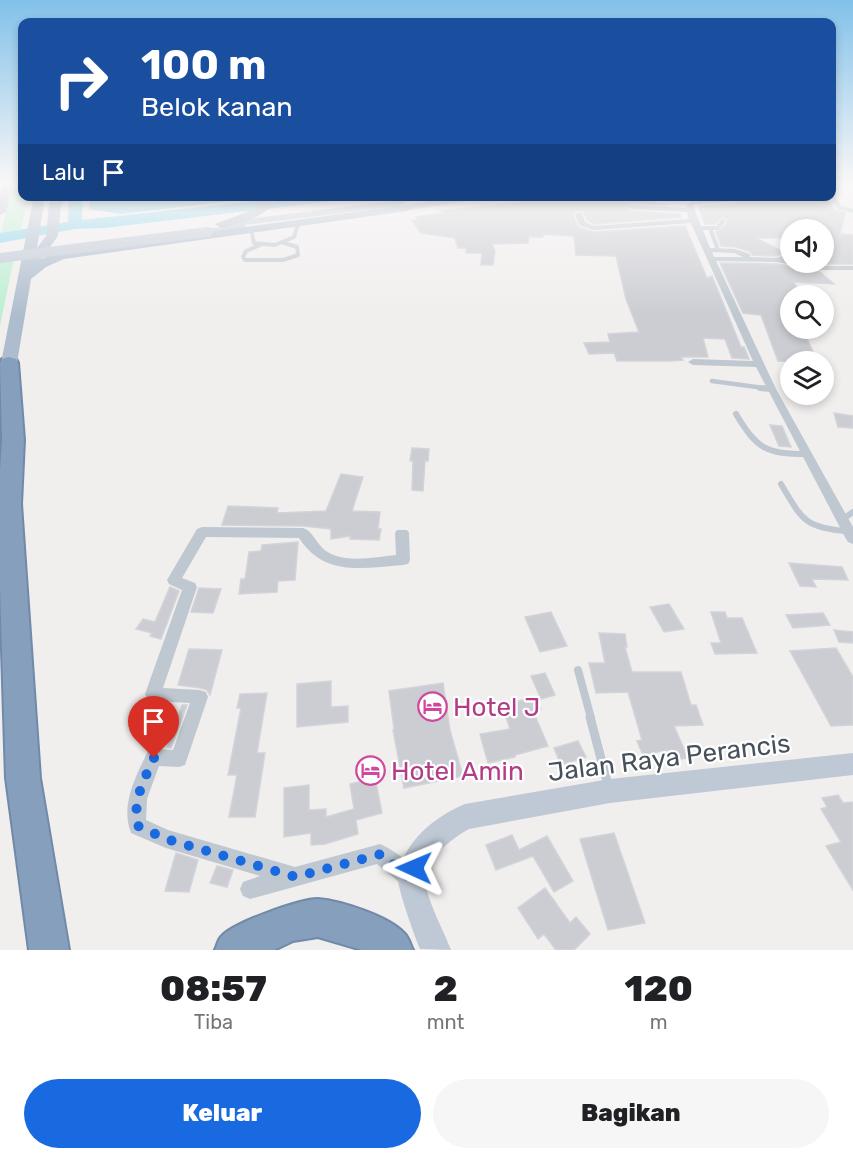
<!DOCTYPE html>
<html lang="id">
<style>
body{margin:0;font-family:Rubik,sans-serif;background:#f6f6f6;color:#202124;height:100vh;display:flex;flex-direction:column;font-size:22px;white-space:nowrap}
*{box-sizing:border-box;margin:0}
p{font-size:20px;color:#757577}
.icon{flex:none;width:33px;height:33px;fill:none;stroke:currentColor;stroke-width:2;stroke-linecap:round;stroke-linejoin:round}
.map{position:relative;height:950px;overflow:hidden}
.side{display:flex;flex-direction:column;background:#fff;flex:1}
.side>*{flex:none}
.hud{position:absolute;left:18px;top:18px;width:818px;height:183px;border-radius:12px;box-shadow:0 3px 9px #0003;background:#1a4fa0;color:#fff;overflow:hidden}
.controls{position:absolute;left:780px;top:219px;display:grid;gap:12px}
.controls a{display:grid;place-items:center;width:54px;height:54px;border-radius:50%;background:#fff;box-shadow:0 3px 9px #0003;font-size:30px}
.pin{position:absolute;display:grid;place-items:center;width:51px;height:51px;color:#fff;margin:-62px -26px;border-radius:50% 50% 50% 0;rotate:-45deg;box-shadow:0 0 6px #0007}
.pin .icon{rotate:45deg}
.me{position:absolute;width:66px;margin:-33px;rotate:271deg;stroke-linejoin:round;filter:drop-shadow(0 0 4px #0008)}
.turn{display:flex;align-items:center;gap:21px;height:126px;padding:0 24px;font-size:27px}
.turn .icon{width:78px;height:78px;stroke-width:2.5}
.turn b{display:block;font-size:42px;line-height:51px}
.then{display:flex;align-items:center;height:57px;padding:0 24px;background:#0003;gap:12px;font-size:22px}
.eta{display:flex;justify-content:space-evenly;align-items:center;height:102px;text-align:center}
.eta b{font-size:36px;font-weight:800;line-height:42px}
.button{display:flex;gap:12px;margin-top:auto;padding:12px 24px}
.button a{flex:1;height:69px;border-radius:36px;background:#196ae0;color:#fff;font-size:24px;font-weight:800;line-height:69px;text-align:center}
.button a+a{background:#f6f6f6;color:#202124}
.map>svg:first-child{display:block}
.green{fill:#bcefd1}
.water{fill:#89d4ec}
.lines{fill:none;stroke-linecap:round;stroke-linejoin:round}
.river{fill:#89d4ec;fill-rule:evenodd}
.building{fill:#cbcdd3;stroke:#d2d4da;stroke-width:1.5}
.motorway-casing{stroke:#718aa9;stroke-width:4}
.service-far4{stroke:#bfc8d0;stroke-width:4}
.service-far3{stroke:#bfc8d0;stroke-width:4.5}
.service-far2{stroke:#bfc8d0;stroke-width:6}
.service-far1{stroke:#bfc8d0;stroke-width:8}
.service{stroke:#bfc8d0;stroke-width:9}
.minor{fill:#bfc8d0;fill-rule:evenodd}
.secondary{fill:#bfc9d5;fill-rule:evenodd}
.primary{fill:#aebdcd;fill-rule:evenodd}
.motorway{fill:#869fbd;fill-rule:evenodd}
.secondary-bridge{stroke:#bfc9d5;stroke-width:10}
.route{stroke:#196ae0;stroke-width:10;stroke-dasharray:0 18}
.labels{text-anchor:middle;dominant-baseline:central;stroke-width:4.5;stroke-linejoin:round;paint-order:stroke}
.near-hotel-label{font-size:26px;fill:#b23c85;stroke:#fff;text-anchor:start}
.near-street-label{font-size:26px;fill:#46515c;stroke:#fff}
</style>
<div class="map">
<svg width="853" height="950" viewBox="0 0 853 950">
<rect width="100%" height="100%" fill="#f1eeee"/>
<g class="green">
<polygon points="13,182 22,182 22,196 28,197 21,230 1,233"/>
<polygon points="14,259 0,325 0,261"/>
</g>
<polygon class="water" points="90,197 90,196 263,197 122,214 89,209"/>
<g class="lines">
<polygon class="river" points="69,196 83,196 82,220 303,196 348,196 342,200 104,228 75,229 0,243 0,233 68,222"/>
</g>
<g class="building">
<polygon points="546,196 651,196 655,203 666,205 631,203 626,208 631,211 680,214 681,217 594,224 587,220 583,210 574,212 573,215 578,227 593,232 685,226 707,278 712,276 741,347 744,347 749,359 732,358 725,339 703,338 708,357 681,357 683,360 670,361 617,361 614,353 589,354 584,343 610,342 608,334 639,332 626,299 616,256 576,255 574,236 543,234 543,237 529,237 528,243 492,244 495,251 493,265 481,265 482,253 466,253 466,248 458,248 455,238 421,233 412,220 418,220 416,217 443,213 441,211 549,199"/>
<polygon points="763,196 827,196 835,210 845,213 840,234 853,235 853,264 824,264 824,230 782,230 788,238 756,238 786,253 776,256 752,255 751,252 736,247 721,246 716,232 726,224 727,219 722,217 715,224 705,224 698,206 733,204 743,200 769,201"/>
<polygon points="720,263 777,264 820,272 834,284 794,282 801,296 790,296 790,328 794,336 806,337 816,358 797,356 799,362 778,361 761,315 743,313"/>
<polygon points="834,413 853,416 853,428 838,427"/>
<polygon points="770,425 782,426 791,447 779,446"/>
<polygon points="412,448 429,449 428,461 425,461 423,491 412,490 413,461 410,461"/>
<polygon points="341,474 363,477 352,511 380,512 378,529 381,529 379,540 350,539 351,536 331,539 331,529 303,526 222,525 228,506 278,508 277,513 326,511"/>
<polygon points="298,542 295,580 278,581 277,592 239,594 241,579 245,579 249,552 261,551 262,545"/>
<polygon points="789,563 842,567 848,580 812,579 816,587 800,586"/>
<polygon points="170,587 179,591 161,639 150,636 152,633 136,629 143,619 155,622"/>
<polygon points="199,588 221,589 213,613 191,612"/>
<polygon points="669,604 684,629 664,632 650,607"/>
<polygon points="551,612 567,646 540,652 525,617"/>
<polygon points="711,612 725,612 727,618 742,618 757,653 715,654 711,643 721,643"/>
<polygon points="823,613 830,625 793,628 786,615"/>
<polygon points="834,630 853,632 853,643 839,642"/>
<polygon points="599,633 625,634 627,647 625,647 632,672 681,672 691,705 696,705 703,725 674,726 688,758 671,760 667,750 643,755 637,741 642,740 628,692 596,693 589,663 605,663"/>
<polygon points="836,648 853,677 853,725 831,726 790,651"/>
<polygon points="189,649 222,650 210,695 207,690 201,688 178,685"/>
<polygon points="545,673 555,695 541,699 531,676"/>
<polygon points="331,681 331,707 348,706 348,722 297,727 297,684"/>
<polygon points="443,683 450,730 463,776 404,788 393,730 394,729 389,691"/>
<polygon points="267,693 257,753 265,753 255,817 229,817 237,775 228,775 241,708 237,708 240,694"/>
<polygon points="535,697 541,709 533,711 548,746 515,755 515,757 488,763 480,734 510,729 502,705"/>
<polygon points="182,705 187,705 171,748 167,747"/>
<polygon points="578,741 586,757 561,765 554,748"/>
<polygon points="375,778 382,813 356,820 358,834 325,844 311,845 311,833 284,837 284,788 309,785 309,810 326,809 326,817 354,809 350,784"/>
<polygon points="838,795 843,803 853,802 853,890 826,846 841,842 821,809 827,807 822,798"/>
<polygon points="614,833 645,923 608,930 580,839"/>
<polygon points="512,835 519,850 547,836 573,881 554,892 533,856 496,870 486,845"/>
<polygon points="176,853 198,860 189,892 165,891"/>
<polygon points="217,866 233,870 227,887 210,883"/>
<polygon points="545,888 570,923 576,917 590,934 574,950 556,950 544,934 538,939 518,908"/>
</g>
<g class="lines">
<defs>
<g id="motorway">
<polygon points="9,357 16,359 18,363 24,440 21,504 40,778 69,950 29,950 6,778 0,587 0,470 2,440 0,363 2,359"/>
<path d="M318,899C341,901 388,916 404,933C409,938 410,944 413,950H362L318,937L293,941L274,950H215C217,946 218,940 221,937C232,923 300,899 318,899Z"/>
</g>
</defs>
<use href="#motorway" class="motorway-casing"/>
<g class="service-far4">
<polyline points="697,228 717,228 723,221"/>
<polyline points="710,228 718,250"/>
<polyline points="251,230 254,243 275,245 294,237 298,224"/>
<polyline points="260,245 246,251 243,257 245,260 283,260 298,255 297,247 284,243"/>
</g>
<polyline class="service-far3" points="712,381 771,389"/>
<g class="service-far2">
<polyline points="760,388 771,389"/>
<path d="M736,414C757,449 766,454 807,454"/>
<path d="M781,484C802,519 804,528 847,531"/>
<polyline points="843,519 853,512"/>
</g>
<polyline class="service-far1" points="578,670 591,718"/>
<polyline class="service" points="590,717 608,785"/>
<g class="minor">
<polygon points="831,193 833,194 842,206 853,209 853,213 837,209 829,196 831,196"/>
<path d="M746,196L733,202L695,204L693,206L710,248L735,249L750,254V257L776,258L790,254V258L786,260H790V262L821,266H853V270H821L777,262L716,261L776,389L853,527V544L848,542L846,539L756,367L693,365L688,362L693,359L753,361L691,223L593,230L579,225L575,214L582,212L585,222L594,226L689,219L687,212L631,209L628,207L631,205L686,208L687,205L693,200ZM712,252L734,253L743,257H714Z"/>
<path d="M202,527L303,528C313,531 317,545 326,551C345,564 374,557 396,555L395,533L397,530H407L409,533L410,560L408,564L403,565C363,568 324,577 299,538L206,537L182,578L195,583L197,587L163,688L200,690L206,692L208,697L185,765L179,767L159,766L147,799L146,820L168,830L295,867L380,844C394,850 415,865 421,879L418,886L411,889L404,886L377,864L250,899L243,896L240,889L243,882L260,876L166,848L131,833C120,805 136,776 148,751L154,749L173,750L190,703L153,701L147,699L145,694L182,590L169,584L167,580L197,529Z"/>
</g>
<g class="secondary">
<path d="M469,196H497L390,213L385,210L392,207L244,225L247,228C239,234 211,238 203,232L208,229L230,226L227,224L232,221L400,200L405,203L401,206Z"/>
<path d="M853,753V775L610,803L469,829C453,838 423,860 425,880C427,901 444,931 451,950L420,949C415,937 397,888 398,877C403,842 434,817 465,804L610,779Z"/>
</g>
<g class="primary">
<polygon points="3,182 13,182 6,212 0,215 0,192"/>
<polygon points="34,196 45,196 37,248 46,236 49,204 56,196 67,196 61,205 58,236 41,259 61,252 407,205 413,208 407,211 64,259 46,267 31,279 17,363 9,368 1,363"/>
<path d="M267,196H278C268,218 242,222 221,228L215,224L255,209Z"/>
</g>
<use href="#motorway" class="motorway"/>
<polyline class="secondary-bridge" points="0,258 208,232"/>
</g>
<linearGradient id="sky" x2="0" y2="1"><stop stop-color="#82c1ea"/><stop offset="0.58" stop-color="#f9f7f7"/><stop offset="1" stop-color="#f9f7f7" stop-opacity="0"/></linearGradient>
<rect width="853" height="315" fill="url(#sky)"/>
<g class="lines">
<path class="route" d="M154,758C144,780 132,801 138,826L166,839L296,877L381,854L411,879L414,868"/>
</g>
<defs>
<symbol id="hotel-ring" viewBox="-11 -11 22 22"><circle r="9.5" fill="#fff" stroke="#d1479c" stroke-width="1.5"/><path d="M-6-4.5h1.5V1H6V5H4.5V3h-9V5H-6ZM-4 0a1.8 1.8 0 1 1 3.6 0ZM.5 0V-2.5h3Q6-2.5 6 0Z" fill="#d1479c"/></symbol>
</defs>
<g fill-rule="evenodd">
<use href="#hotel-ring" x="416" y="690" width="33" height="33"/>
<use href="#hotel-ring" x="354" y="754" width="33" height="33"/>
</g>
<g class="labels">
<g class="near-hotel-label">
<text x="453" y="707">Hotel J</text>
<text x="391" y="771">Hotel Amin</text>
</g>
<g class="near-street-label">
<text transform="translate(669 758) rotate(-7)">Jalan Raya Perancis</text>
</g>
</g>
</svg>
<div class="controls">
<a><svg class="icon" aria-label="sound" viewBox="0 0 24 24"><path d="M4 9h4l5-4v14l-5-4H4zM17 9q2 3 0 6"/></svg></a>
<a><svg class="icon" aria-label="search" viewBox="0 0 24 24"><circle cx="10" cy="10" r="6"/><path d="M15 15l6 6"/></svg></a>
<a><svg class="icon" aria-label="layers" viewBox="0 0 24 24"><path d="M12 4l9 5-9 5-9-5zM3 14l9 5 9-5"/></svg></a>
</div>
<div class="pin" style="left:154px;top:758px;background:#d93025"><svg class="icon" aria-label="arrive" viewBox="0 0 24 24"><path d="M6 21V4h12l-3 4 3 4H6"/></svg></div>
<svg class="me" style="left:414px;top:868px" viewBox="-20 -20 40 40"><path d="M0-17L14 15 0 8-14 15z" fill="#196ae0" stroke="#fff" stroke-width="4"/></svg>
<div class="hud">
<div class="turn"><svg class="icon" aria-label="right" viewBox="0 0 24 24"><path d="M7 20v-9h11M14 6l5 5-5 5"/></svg><div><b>100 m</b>Belok kanan</div></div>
<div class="then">Lalu<svg class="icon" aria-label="arrive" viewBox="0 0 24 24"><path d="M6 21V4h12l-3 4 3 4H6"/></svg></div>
</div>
</div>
<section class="side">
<div class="eta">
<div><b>08:57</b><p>Tiba</p></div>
<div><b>2</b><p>mnt</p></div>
<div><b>120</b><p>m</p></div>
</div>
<div class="button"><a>Keluar</a><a>Bagikan</a></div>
</section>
